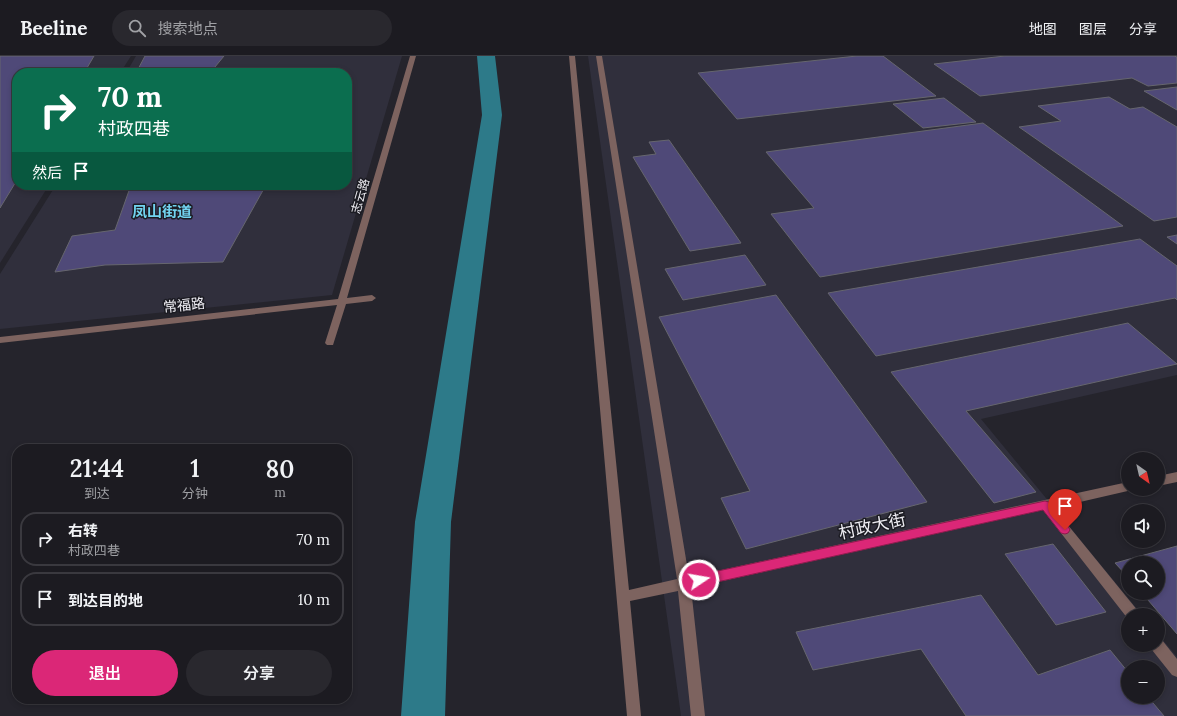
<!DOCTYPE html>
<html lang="zh">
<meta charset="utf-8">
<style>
body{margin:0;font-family:Lora,"Noto Sans SC",serif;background:#29282e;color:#f1f3f6;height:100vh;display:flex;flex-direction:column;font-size:15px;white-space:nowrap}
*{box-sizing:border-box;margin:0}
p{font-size:13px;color:#a0a1a5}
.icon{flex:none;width:22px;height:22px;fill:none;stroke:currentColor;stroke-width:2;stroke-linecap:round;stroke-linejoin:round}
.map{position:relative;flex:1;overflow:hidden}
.details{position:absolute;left:12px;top:388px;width:340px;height:260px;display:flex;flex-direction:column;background:#1c1b21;border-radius:16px;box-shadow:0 2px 6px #0003,0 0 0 1px #3a393f}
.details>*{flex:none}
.hud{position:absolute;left:12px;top:12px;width:340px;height:122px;border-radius:16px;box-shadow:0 2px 6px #0003,0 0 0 1px #3a393f;background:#0b6e4f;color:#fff;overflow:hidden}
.needle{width:26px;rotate:146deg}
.buttons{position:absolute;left:1121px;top:396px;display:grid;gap:8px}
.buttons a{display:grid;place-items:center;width:44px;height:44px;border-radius:50%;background:#1c1b21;box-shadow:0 2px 6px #0003,0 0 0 1px #3a393f;font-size:20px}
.pin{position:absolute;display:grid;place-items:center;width:34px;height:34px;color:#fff;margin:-41px -17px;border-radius:50% 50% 50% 0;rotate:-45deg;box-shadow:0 0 4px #0007}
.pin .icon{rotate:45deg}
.me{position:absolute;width:44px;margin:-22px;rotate:78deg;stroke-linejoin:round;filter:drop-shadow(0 0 3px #0008)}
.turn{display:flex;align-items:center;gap:14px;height:84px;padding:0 20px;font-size:18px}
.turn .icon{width:52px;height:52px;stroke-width:2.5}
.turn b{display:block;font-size:28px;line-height:34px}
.then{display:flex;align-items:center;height:38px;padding:0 20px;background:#0003;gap:8px;font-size:15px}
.eta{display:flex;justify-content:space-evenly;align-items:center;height:68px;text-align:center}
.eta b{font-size:24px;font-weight:600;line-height:28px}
.action{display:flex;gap:8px;margin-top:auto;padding:8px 20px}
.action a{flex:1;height:46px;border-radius:24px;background:#db2777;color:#fff;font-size:16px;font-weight:600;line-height:46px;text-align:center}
.action a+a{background:#29282e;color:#f1f3f6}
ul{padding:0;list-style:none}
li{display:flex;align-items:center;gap:12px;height:54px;margin:0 8px 6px;padding:0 12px;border:2px solid #3a393f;border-radius:16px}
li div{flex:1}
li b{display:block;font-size:15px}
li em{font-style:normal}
header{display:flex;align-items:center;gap:24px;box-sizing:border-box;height:56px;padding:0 20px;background:#1c1b21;border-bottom:1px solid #3a393f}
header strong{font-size:19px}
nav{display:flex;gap:22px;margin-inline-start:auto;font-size:14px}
.search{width:280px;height:36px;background:#29282e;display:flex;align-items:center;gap:10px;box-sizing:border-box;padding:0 14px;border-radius:22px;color:#a0a1a5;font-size:15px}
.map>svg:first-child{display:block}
.built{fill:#302f3c;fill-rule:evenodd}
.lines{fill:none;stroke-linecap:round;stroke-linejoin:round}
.canal{fill:#2d7a89;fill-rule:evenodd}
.building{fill:#4f4978;stroke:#66666e}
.street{fill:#7d635f;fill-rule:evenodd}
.route{fill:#db2777;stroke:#8e194d}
.labels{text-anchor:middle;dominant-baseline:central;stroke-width:3;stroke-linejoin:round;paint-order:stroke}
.far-street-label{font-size:12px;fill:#eeedf3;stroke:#1b1b22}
.street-label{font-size:14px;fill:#eeedf3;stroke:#1b1b22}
.far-district-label{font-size:15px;font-weight:bold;fill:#72d3f0;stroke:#1b1b22}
.near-street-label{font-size:17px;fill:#eeedf3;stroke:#1b1b22}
</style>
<header>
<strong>Beeline</strong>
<div class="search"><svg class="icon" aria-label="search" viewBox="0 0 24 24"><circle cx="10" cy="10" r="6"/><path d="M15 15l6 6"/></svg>搜索地点</div>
<nav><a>地图</a><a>图层</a><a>分享</a></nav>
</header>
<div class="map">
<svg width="1177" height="660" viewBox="0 0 1177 660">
<rect width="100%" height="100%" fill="#25242c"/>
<g class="built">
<polygon points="0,0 131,0 120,17 17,17 17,129 49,129 0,207"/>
<polygon points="136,0 402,0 332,239 0,273 0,218 56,129 347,129 347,17 126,17"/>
<path d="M588,0H1177V319L981,363L1142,559H1128V589H1158V578L1177,601V660H681ZM1128,611H1158V641H1128Z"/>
</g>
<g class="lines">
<polygon class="canal" points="477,0 495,0 502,59 451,466 445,660 401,660 415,466 482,59"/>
</g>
<g class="building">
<polygon points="0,0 94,0 84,17 17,17 17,124 0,152"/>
<polygon points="145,0 224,0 210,17 136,17"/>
<polygon points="857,0 883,0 936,40 737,63 698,17"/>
<polygon points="1005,0 1174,0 1177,1 1177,27 1148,30 1132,22 980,40 934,8"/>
<polygon points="232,14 317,14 315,17 230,17"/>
<polygon points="1177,31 1177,54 1144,35"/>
<polygon points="1109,41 1130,53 1143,51 1177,71 1177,161 1154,165 1019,71 1061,65 1038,50"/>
<polygon points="944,42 976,66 923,72 893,48"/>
<polygon points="983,67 1123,170 820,221 771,158 814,152 766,96"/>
<polygon points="669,84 741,187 690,195 633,101 656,98 649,86"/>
<polygon points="131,129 266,129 223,206 105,209 55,216 72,180 115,174"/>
<polygon points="1177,179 1177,188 1167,181"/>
<polygon points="1140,183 1177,210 1177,244 1175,242 876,300 828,237"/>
<polygon points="745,199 766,229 683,244 665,213"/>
<polygon points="776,239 927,446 746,493 721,442 750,435 659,261"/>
<polygon points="1128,267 1177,308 966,355 1036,436 994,447 891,316"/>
<polygon points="1053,488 1106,556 1056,569 1005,498"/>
<polygon points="1177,490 1177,578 1142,537 1158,537 1158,507 1128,507 1128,521 1115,507"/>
<polygon points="981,539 1038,619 1110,594 1128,616 1128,641 1148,641 1164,660 966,660 921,593 813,614 796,576"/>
</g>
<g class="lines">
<g class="street">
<polygon points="410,0 416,0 347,242 372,239 376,242 372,245 346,248 333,289 327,289 325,287 337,249 0,287 0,281 338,243"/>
<polygon points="569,0 575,0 629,534 677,523 596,0 602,0 689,521 1128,426 1128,433 1133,433 1132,434 1054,452 1138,555 1140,559 1128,559 1128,563 1043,454 691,532 705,660 691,660 678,535 630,545 641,660 627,660"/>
<polygon points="1177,416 1177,426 1158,430 1158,420"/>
<polygon points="1158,583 1162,584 1177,603 1177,621 1172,619 1152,594 1150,589 1158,589"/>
</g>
</g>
<polygon class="route" points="1045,445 1049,446 1068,470 1070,474 1068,477 1065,478 1061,477 1043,454 699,530 695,528 693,524 695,521 699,519"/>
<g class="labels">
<g class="far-street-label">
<text transform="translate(360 140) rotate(-74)">志云路</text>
</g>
<g class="street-label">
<text transform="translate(184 249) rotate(-6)">常福路</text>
</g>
<g class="far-district-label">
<text x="162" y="155">凤山街道</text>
</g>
<g class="near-street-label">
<text transform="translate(872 470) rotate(-12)">村政大街</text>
</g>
</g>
</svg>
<div class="buttons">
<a><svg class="needle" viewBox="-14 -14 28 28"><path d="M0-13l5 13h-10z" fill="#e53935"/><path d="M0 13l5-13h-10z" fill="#a0a1a5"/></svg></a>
<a><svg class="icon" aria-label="sound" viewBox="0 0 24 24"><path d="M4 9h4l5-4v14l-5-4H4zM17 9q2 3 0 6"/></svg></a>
<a><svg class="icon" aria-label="search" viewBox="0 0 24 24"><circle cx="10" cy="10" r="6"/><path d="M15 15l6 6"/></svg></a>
<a>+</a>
<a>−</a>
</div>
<div class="pin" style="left:1065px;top:474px;background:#d93025"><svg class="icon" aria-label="arrive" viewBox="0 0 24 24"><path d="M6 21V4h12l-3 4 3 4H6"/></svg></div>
<svg class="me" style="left:699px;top:524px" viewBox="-20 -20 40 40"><circle r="17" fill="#db2777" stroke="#fff" stroke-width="3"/><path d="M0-11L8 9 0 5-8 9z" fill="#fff"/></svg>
<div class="hud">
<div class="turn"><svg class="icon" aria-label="right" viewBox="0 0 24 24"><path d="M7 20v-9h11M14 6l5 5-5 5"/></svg><div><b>70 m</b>村政四巷</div></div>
<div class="then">然后<svg class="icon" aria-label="arrive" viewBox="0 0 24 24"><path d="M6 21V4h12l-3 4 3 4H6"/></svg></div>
</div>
<section class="details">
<div class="eta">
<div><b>21:44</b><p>到达</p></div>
<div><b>1</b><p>分钟</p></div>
<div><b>80</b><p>m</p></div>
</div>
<ul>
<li><svg class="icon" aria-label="right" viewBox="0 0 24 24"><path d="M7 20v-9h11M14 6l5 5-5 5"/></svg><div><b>右转</b><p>村政四巷</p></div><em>70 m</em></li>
<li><svg class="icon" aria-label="arrive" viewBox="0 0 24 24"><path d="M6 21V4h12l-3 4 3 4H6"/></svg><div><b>到达目的地</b></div><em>10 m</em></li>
</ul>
<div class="action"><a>退出</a><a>分享</a></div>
</section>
</div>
